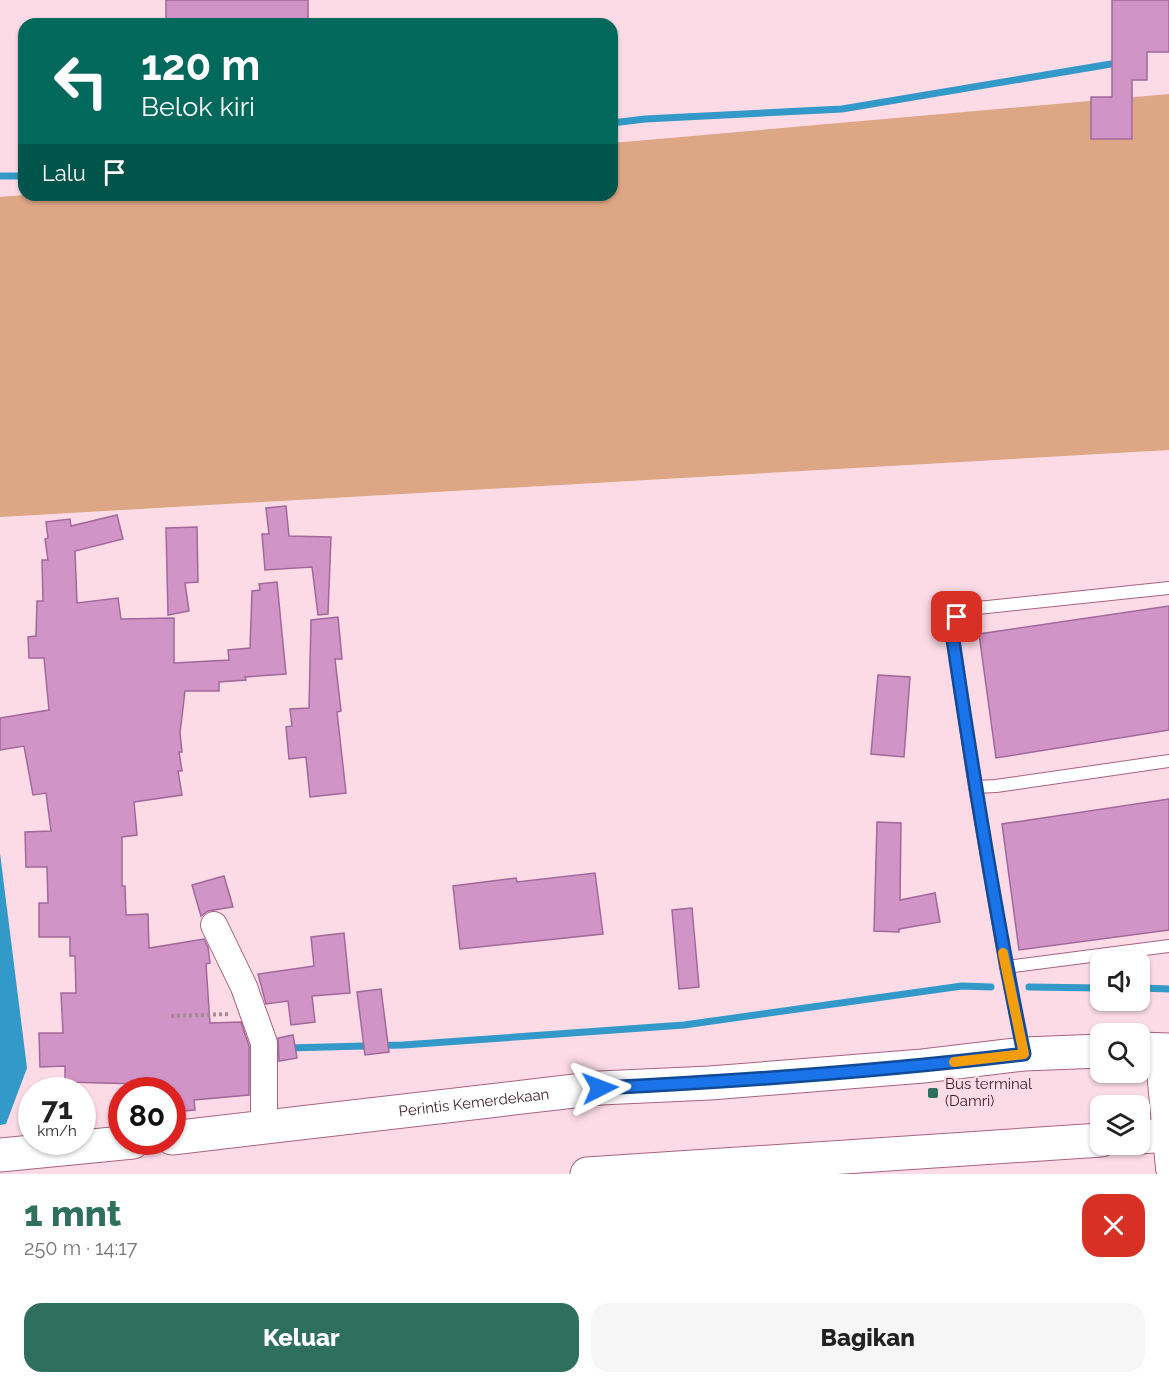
<!DOCTYPE html>
<html lang="id">
<meta charset="utf-8">
<style>
body{margin:0;font-family:Raleway,sans-serif;background:#f6f6f6;color:#222;height:100vh;display:flex;flex-direction:column;font-size:22px;white-space:nowrap}
*{box-sizing:border-box;margin:0}
p{font-size:20px;color:#767676}
.icon{flex:none;width:33px;height:33px;fill:none;stroke:currentColor;stroke-width:2;stroke-linecap:round;stroke-linejoin:round}
.map{position:relative;height:1174px;overflow:hidden}
.details{display:flex;flex-direction:column;background:#fff;flex:1}
.details>*{flex:none}
.guide{position:absolute;left:18px;top:18px;width:600px;height:183px;border-radius:18px;box-shadow:0 2px 4px #0004;background:#00695c;color:#fff;overflow:hidden}
.fabs{position:absolute;left:1090px;top:951px;display:grid;gap:12px}
.fabs a{display:grid;place-items:center;width:60px;height:60px;border-radius:12px;background:#fff;box-shadow:0 2px 4px #0004;font-size:30px}
.speed{position:absolute;left:18px;top:1077px;display:flex;gap:12px;font-size:30px;font-weight:700;text-align:center}
.speed>*{display:grid;place-content:center;width:78px;height:78px;border-radius:50%;background:#fff;box-shadow:0 2px 4px #0004;line-height:1}
.speed small{font-size:15px;font-weight:400}
.speed .limit{border:9px solid #d22;background:#fff;color:#111}
.pin{position:absolute;display:grid;place-items:center;width:51px;height:51px;color:#fff;margin:-26px;border-radius:12px;box-shadow:0 3px 9px #0006}
.me{position:absolute;width:66px;margin:-33px;rotate:87deg;stroke-linejoin:round;filter:drop-shadow(0 0 4px #0008)}
.turn{display:flex;align-items:center;gap:21px;height:126px;padding:0 24px;font-size:27px}
.turn .icon{width:78px;height:78px;stroke-width:2.5}
.turn b{display:block;font-size:42px;line-height:51px}
.then{display:flex;align-items:center;height:57px;padding:0 24px;background:#0003;gap:12px;font-size:22px}
.round{display:grid;place-items:center;flex:none;width:63px;height:63px;border-radius:18px;background:#f6f6f6}
.headline{display:flex;align-items:center;justify-content:space-between;height:102px;padding:0 24px}
h1{font-size:36px;font-weight:800;line-height:45px;color:#2f6f5d}
.primary-button{display:flex;gap:12px;margin-top:auto;padding:12px 24px}
.primary-button a{flex:1;height:69px;border-radius:18px;background:#2f6f5d;color:#fff;font-size:24px;font-weight:800;line-height:69px;text-align:center}
.primary-button a+a{background:#f6f6f6;color:#222}
.map>svg:first-child{display:block}
.green{fill:#dda785}
.water{fill:#3399c8}
.lines{fill:none;stroke-linecap:round;stroke-linejoin:round}
.stream{stroke:#3399c8;stroke-width:7}
.building{fill:#d194c7;stroke:#a26899;stroke-width:1.5}
.lane-casing{stroke:#a96282;stroke-width:14}
.street-casing{stroke:#a96282;stroke-width:28}
.highway-casing{stroke:#a96282;stroke-width:35}
.path{stroke:#a88895;stroke-width:4;stroke-dasharray:3 3;stroke-linecap:butt}
.lane{stroke:#fff;stroke-width:12}
.street{stroke:#fff;stroke-width:26}
.highway{stroke:#fff;stroke-width:33}
.route-casing{stroke:#114b97;stroke-width:15}
.route{stroke:#1a73e8;stroke-width:10}
.slow{stroke:#f59e0b;stroke-width:10}
.poi-dot{fill:#2f6f5d;stroke:#fcdbe7;stroke-width:2}
.labels{text-anchor:middle;dominant-baseline:central;stroke-width:4.5;stroke-linejoin:round;paint-order:stroke}
.poi-label{font-size:15px;fill:#412330;stroke:#fcdbe7;text-anchor:start}
.street-label{font-size:15px;fill:#412330;stroke:#fcdbe7}
</style>
<div class="map">
<svg width="1169" height="1174" viewBox="0 0 1169 1174">
<rect width="100%" height="100%" fill="#fcdbe7"/>
<polygon class="green" points="1169,94 1169,450 0,517 0,197 24,195 612,195 612,143"/>
<polygon class="water" points="0,853 27,1068 6,1124 0,1125"/>
<g class="lines">
<g class="stream">
<polyline points="612,123 645,119 842,109 1111,64"/>
<polyline points="0,176 24,176"/>
<polyline points="1029,987 1101,988"/>
<polyline points="1140,988 1169,989"/>
<polyline points="288,1048 403,1045 684,1025 962,986 991,987"/>
</g>
</g>
<g class="building">
<rect x="166" y="0" width="142" height="24"/>
<polygon points="1112,0 1169,0 1169,52 1147,52 1147,80 1132,80 1132,139 1091,139 1091,97 1112,97"/>
<polygon points="286,506 289,536 331,537 328,614 318,615 312,567 265,570 262,534 269,534 266,508"/>
<polygon points="117,515 123,539 75,551 77,603 118,598 121,619 174,618 174,663 229,660 228,650 250,648 252,591 260,590 259,584 277,582 286,674 245,677 246,680 219,682 219,691 185,691 180,733 182,752 179,752 182,771 178,771 182,795 134,802 137,835 122,837 122,886 125,886 126,915 148,914 149,948 204,939 208,947 210,963 206,964 210,1023 241,1022 249,1046 249,1095 194,1100 195,1110 172,1112 172,1090 140,1090 140,1084 65,1082 65,1066 40,1067 39,1033 63,1033 61,993 76,993 75,956 70,956 70,937 39,937 39,903 48,903 47,867 26,867 25,832 51,831 46,793 33,795 24,746 0,750 0,718 49,710 44,658 29,658 28,637 36,636 37,601 43,601 42,560 48,560 45,539 48,538 46,522 70,519 71,526"/>
<polygon points="197,527 198,582 185,583 189,611 168,615 166,528"/>
<polygon points="1169,606 1169,730 996,758 979,634"/>
<polygon points="338,617 342,659 335,659 341,711 337,712 346,793 310,797 306,757 289,759 286,727 292,726 290,709 309,708 311,620"/>
<polygon points="878,675 910,677 904,757 871,754"/>
<polygon points="1169,799 1169,930 1019,950 1002,824"/>
<polygon points="877,822 901,823 900,900 935,893 940,922 899,929 899,932 874,931"/>
<polygon points="595,873 603,934 460,949 453,886 516,878 517,882"/>
<polygon points="224,876 233,907 208,911 201,916 192,885"/>
<polygon points="692,908 699,987 679,989 672,910"/>
<polygon points="344,933 350,993 312,996 315,1022 291,1025 288,1001 266,1004 258,974 314,966 311,937"/>
<polygon points="381,989 389,1052 365,1055 357,992"/>
<polygon points="293,1035 297,1058 279,1061 278,1038"/>
</g>
<g class="lines">
<defs>
<g id="lane">
<polyline points="975,787 951,626 957,617 978,608 1169,588"/>
<polyline points="1006,967 1169,946"/>
<polyline points="1024,1053 1006,967 975,787 996,786 1169,761"/>
</g>
<g id="street">
<polyline points="214,925 244,987 264,1043 264,1128"/>
<polyline points="1158,1049 1169,1168"/>
</g>
<g id="highway">
<polyline points="1140,1049 1169,1050"/>
<polyline points="1140,1137 1169,1135"/>
<path id="s1" d="M172,1138L600,1088L710,1083L923,1066L1024,1054L1101,1051"/>
<polyline points="0,1155 133,1142"/>
<polyline points="587,1174 1101,1140"/>
</g>
</defs>
<use href="#lane" class="lane-casing"/>
<use href="#street" class="street-casing"/>
<use href="#highway" class="highway-casing"/>
<polyline class="path" points="171,1016 230,1014"/>
<use href="#lane" class="lane"/>
<use href="#street" class="street"/>
<use href="#highway" class="highway"/>
</g>
<g class="lines">
<defs>
<path id="route" d="M600,1088C742,1081 883,1071 1024,1054C995,912 972,769 951,626L957,617"/>
</defs>
<use href="#route" class="route-casing"/>
<use href="#route" class="route"/>
<polyline class="slow" points="954,1062 1024,1054 1003,953"/>
</g>
<rect class="poi-dot" x="927" y="1087" width="12" height="12" rx="3"/>
<g class="labels">
<g class="poi-label">
<text x="945" y="1084">Bus terminal<tspan x="945" dy="17">(Damri)</tspan></text>
</g>
<g class="street-label">
<text stroke="none"><textPath href="#s1" startOffset="304">Perintis Kemerdekaan</textPath></text>
</g>
</g>
</svg>
<div class="fabs">
<a><svg class="icon" aria-label="sound" viewBox="0 0 24 24"><path d="M4 9h4l5-4v14l-5-4H4zM17 9q2 3 0 6"/></svg></a>
<a><svg class="icon" aria-label="search" viewBox="0 0 24 24"><circle cx="10" cy="10" r="6"/><path d="M15 15l6 6"/></svg></a>
<a><svg class="icon" aria-label="layers" viewBox="0 0 24 24"><path d="M12 4l9 5-9 5-9-5zM3 14l9 5 9-5"/></svg></a>
</div>
<div class="speed"><div>71<small>km/h</small></div><div class="limit">80</div></div>
<div class="pin" style="left:957px;top:617px;background:#d93025"><svg class="icon" aria-label="arrive" viewBox="0 0 24 24"><path d="M6 21V4h12l-3 4 3 4H6"/></svg></div>
<svg class="me" style="left:600px;top:1088px" viewBox="-20 -20 40 40"><path d="M0-17L14 15 0 8-14 15z" fill="#1a73e8" stroke="#fff" stroke-width="4"/></svg>
<div class="guide">
<div class="turn"><svg class="icon" aria-label="left" viewBox="0 0 24 24"><path d="M17 20v-9H6M10 6l-5 5 5 5"/></svg><div><b>120 m</b>Belok kiri</div></div>
<div class="then">Lalu<svg class="icon" aria-label="arrive" viewBox="0 0 24 24"><path d="M6 21V4h12l-3 4 3 4H6"/></svg></div>
</div>
</div>
<section class="details">
<div class="headline"><div><h1>1 mnt</h1><p>250 m · 14:17</p></div><a class="round" style="background:#d93025;color:#fff"><svg class="icon" aria-label="close" viewBox="0 0 24 24"><path d="M6 6l12 12M18 6L6 18"/></svg></a></div>
<div class="primary-button"><a>Keluar</a><a>Bagikan</a></div>
</section>
